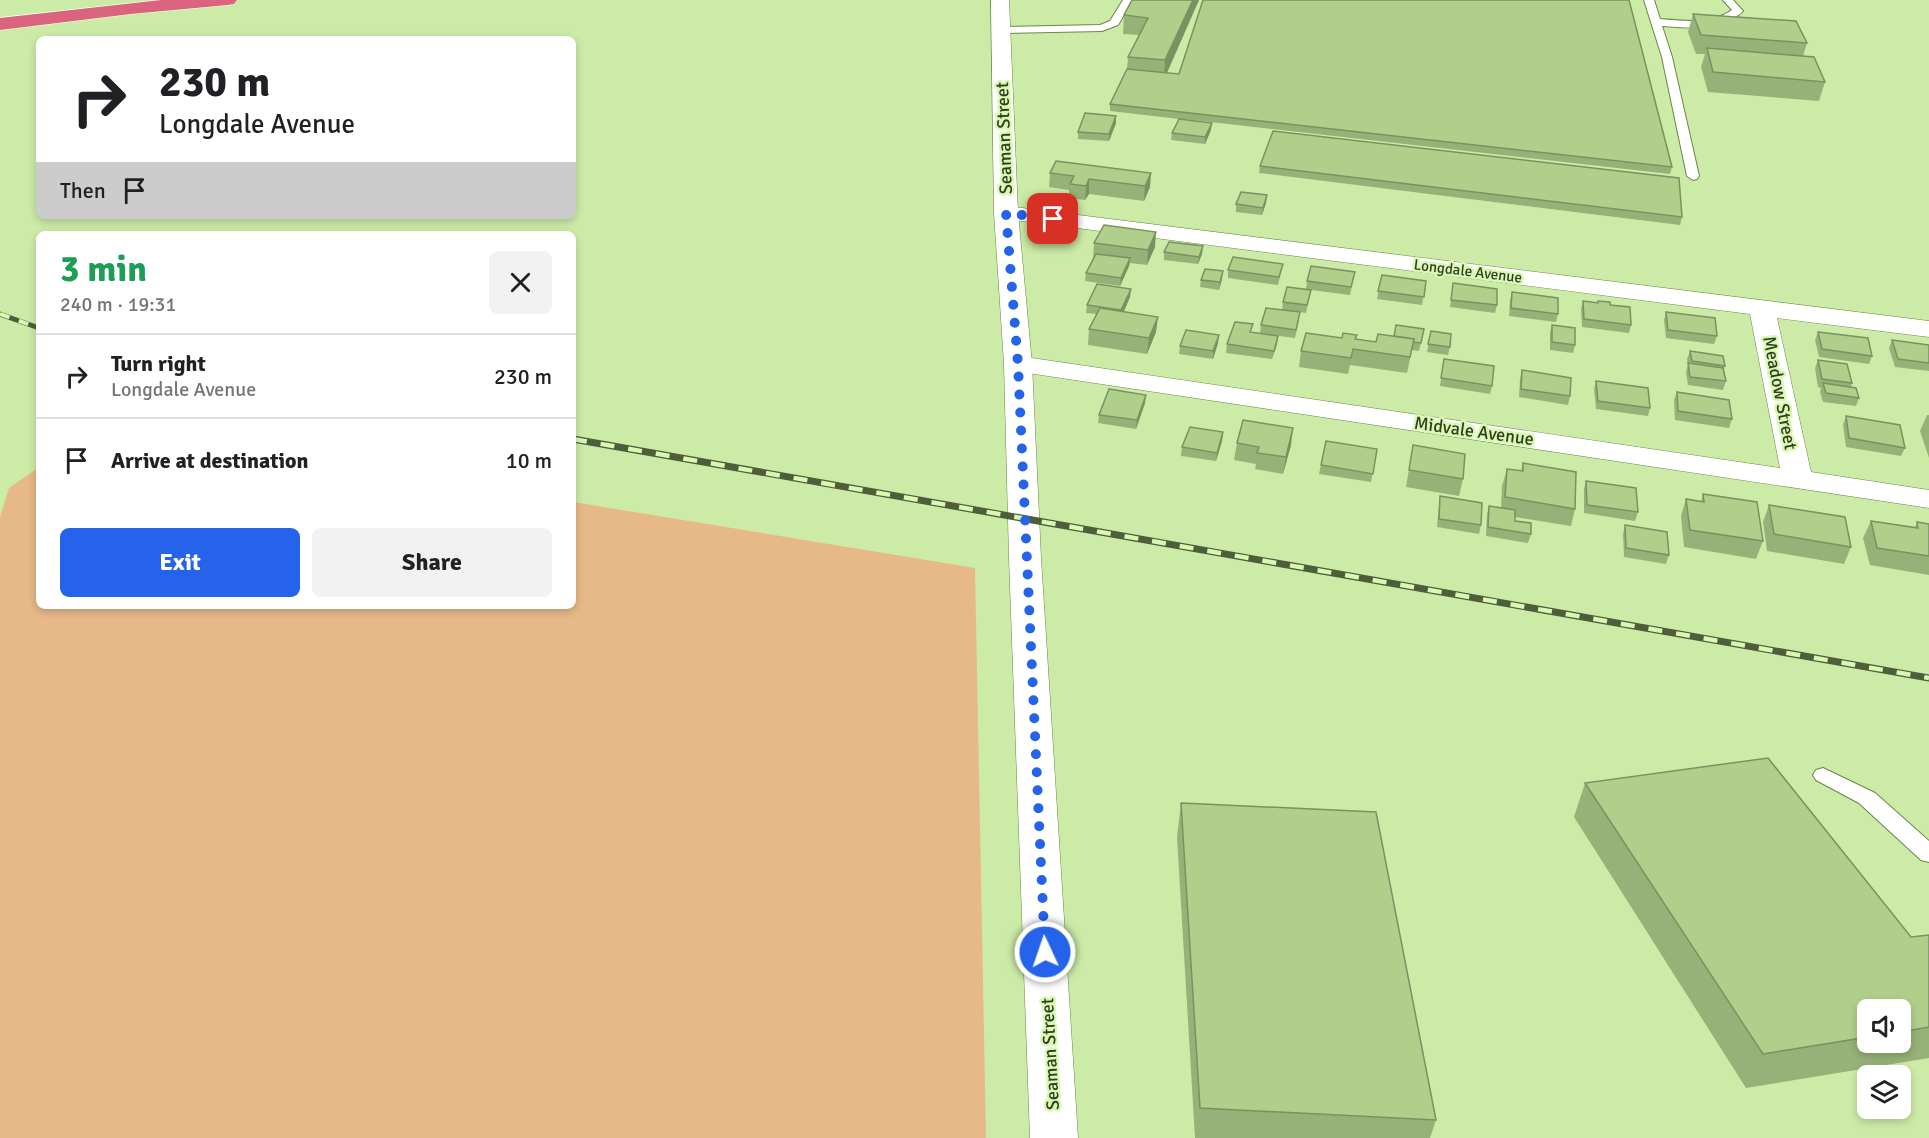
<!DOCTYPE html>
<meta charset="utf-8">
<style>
body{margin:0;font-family:Signika,sans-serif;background:#f2f2f2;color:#202124;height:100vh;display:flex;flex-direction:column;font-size:22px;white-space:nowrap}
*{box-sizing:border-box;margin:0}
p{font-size:20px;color:#757577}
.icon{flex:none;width:33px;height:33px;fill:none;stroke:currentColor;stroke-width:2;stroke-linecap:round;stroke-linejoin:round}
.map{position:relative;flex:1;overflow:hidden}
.side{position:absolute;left:36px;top:231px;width:540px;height:378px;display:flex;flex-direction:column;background:#fff;border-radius:9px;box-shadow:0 3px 9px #0003}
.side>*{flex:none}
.hud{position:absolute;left:36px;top:36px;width:540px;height:183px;border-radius:9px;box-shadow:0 3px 9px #0003;background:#fff;color:#202124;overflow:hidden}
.controls{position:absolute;left:1857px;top:999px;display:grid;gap:12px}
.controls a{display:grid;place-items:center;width:54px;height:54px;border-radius:9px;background:#fff;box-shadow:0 3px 9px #0003;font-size:30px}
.pin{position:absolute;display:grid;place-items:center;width:51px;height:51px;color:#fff;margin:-26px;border-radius:12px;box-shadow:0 3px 9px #0006}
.me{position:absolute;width:66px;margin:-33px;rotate:357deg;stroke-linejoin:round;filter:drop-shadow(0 0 4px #0008)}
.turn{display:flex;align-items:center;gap:21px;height:126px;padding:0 24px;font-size:27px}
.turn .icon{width:78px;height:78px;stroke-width:2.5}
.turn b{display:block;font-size:42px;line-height:51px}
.then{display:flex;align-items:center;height:57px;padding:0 24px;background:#0003;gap:12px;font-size:22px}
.round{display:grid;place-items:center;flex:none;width:63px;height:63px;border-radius:9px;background:#f2f2f2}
.summary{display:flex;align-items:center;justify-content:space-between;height:102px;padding:0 24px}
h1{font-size:36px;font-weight:700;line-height:45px;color:#1e9e55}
.button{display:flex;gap:12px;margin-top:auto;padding:12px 24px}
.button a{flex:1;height:69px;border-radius:9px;background:#2563eb;color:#fff;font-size:24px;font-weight:700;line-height:69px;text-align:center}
.button a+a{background:#f2f2f2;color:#202124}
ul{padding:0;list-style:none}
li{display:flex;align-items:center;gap:18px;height:84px;padding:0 24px;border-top:2px solid #e0e0e0}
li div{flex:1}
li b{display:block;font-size:22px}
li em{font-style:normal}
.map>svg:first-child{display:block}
.green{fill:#e7b988}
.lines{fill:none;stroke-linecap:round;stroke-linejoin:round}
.service-casing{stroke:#6b8746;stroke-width:2}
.minor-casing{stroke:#6b8746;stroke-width:1}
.tertiary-casing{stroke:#6b8746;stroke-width:1}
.motorway-casing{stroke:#fff;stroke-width:1}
.service{fill:#fff;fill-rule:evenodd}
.minor{fill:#fff;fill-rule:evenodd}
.tertiary{fill:#fff;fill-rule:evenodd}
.motorway{fill:#da637d;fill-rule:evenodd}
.rail-far1-casing{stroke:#4e5e3b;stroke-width:5}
.rail-casing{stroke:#4e5e3b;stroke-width:7}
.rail-far1{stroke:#d9f9b3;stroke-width:4;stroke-dasharray:10;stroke-linecap:butt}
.rail{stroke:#d9f9b3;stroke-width:4.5;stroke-dasharray:14;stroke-linecap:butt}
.wall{fill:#97b278;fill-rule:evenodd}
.shaded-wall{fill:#7b9161}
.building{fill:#b0cf8b;stroke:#7b9161;stroke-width:1.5}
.route{stroke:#2563eb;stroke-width:10;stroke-dasharray:0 18}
.labels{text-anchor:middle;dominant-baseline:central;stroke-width:5;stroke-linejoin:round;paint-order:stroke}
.far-street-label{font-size:15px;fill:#313d22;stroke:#d9f9b3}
.street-label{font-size:18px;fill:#313d22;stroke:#d9f9b3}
</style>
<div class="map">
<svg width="1929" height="1138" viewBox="0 0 1929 1138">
<rect width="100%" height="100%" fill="#cceba7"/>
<polygon class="green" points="39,467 39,606 573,606 573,502 975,568 986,1138 0,1138 0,517 9,488"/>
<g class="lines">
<defs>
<g id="service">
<polygon points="1123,0 1133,0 1118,25 1102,31 1001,33 996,30 1001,27 1100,25 1110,21"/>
<path d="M1644,0H1654L1660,19C1685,21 1710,25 1732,10L1723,0H1733L1743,11C1722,32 1689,28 1662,26L1672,57L1699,176L1697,179L1693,180L1687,176L1662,57Z"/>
<polygon points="1823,768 1875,793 1929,841 1929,862 1921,860 1859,803 1816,780 1813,775 1816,770"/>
</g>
<polygon id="minor" points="1006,206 1929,321 1929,337 1777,318 1811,472 1929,490 1929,508 1008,370 1004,364 1008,358 1018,356 1780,468 1750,314 998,218 994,213 998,208"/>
<polygon id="tertiary" points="991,0 1009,0 1018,213 1032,364 1041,558 1078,1138 1030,1138 1009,558 1004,364 994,213"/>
<polygon id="motorway" points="161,0 237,0 234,4 228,5 131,14 0,30 0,18"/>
</defs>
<use href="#service" class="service-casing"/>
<use href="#minor" class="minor-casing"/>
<use href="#tertiary" class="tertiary-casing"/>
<use href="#motorway" class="motorway-casing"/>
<use href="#service" class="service"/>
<use href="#minor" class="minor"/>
<use href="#tertiary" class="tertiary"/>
<use href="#motorway" class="motorway"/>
<defs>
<polyline id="rail-far1" points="0,314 39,328"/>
<polyline id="rail" points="573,439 1929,678"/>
</defs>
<use href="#rail-far1" class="rail-far1-casing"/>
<use href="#rail" class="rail-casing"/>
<use href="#rail-far1" class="rail-far1"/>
<use href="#rail" class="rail"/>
</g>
<g class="wall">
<polygon points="1132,0 1199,0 1167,73 1672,167 1670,174 1184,119 1211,130 1205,144 1171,140 1172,133 1179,119 1110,111 1110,104 1127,69 1128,57 1139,35 1123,34 1124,15"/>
<polygon points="1693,14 1807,43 1803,56 1825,82 1819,101 1708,92 1701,67 1705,54 1696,54 1688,32"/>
<polygon points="1116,116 1116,123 1109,141 1078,139 1078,132"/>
<polygon points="1260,166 1682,217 1680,225 1259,173"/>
<polygon points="1050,173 1150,187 1144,201 1089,194 1085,200 1069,198 1069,190 1049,187"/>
<polygon points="1267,195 1266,203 1262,215 1236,212 1236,204"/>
<polygon points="1094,243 1155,247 1147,265 1130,263 1129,266 1120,286 1085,281 1086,273 1093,258"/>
<polygon points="1164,252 1202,254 1198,264 1164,260"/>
<polygon points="1283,264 1278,285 1228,278 1228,270"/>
<polygon points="1355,272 1350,295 1311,290 1306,313 1282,310 1283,302 1306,289 1307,281"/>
<polygon points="1382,275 1426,281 1422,305 1377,299"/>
<polygon points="1222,279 1219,290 1200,287 1201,280"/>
<polygon points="1453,283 1497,305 1495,313 1450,307"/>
<polygon points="1512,292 1558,314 1556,322 1509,316 1510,300"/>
<polygon points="1130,297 1124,311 1156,332 1147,354 1088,345 1089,329 1096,314 1086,313 1087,305"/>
<polygon points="1583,301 1598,303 1598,301 1610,305 1631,325 1629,333 1582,327 1581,309"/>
<polygon points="1666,312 1717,336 1714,344 1666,338 1664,320"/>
<polygon points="1299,320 1295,338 1271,335 1278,336 1277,344 1272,359 1226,353 1227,344 1252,332 1260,333 1261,325"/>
<polygon points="1552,325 1575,345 1573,353 1550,350 1550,333"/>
<polygon points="1424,329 1419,351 1412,350 1407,373 1350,365 1348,374 1299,367 1301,351 1342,338 1376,342 1394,336"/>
<polygon points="1431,331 1450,347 1448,355 1427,352"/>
<polygon points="1818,332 1872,356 1869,364 1819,357 1815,340"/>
<polygon points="1892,340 1929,345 1929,371 1895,367 1889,348"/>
<polygon points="1218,343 1213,359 1179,354 1180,346"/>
<polygon points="1690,351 1725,366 1724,369 1726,381 1723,390 1688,385 1686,372 1688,364 1687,359"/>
<polygon points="1444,359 1492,386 1490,394 1440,386"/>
<polygon points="1818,360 1852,383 1851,387 1859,398 1856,406 1823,402 1820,392 1821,388 1818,387 1815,368"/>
<polygon points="1522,370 1570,396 1568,405 1519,397 1520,379"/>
<polygon points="1596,381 1650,408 1648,416 1596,409 1594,389"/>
<polygon points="1677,392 1732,419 1729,428 1675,420 1674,400"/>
<polygon points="1145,403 1136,429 1098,423 1099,415"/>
<polygon points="1927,415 1929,415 1929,458 1920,431"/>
<polygon points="1846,416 1905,448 1901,456 1846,447 1843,425"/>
<polygon points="1223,432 1222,441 1216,461 1181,456 1182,447"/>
<polygon points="1237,443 1291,445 1283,474 1255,469 1256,464 1234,460"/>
<polygon points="1413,445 1463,479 1459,496 1406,487"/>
<polygon points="1377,449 1371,482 1319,474 1321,465"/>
<polygon points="1523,463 1575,509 1571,526 1515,517 1515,521 1531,534 1528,543 1486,536 1487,514 1489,506 1501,508 1502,486 1507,469 1521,471"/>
<polygon points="1586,481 1638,512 1635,521 1584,513 1584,489"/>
<polygon points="1703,494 1763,541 1756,559 1684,547 1681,516 1686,499 1701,502"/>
<polygon points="1440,496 1481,525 1479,534 1437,527 1439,505"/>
<polygon points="1769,505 1851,547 1844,564 1767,551 1763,522"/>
<polygon points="1871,521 1915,527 1917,522 1929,524 1929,575 1870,565 1863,538"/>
<polygon points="1625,525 1669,555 1666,564 1624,557 1623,534"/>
<path d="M1585,783L1911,937L1929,935V1058L1746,1088L1574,817ZM1868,1010H1900V1042H1868Z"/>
<polygon points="1181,803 1436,1120 1430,1138 1195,1138 1177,837"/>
</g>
<g class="shaded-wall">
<polygon points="1193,0 1199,0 1164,79 1165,60"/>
<polygon points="1116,116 1116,123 1109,141 1109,134"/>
<polygon points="1212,123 1211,130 1205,144 1205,137"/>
<polygon points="1151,173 1150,187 1144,201 1145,186"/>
<polygon points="1089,179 1089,194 1085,200 1086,186"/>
<polygon points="1267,195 1266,203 1262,215 1263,208"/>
<polygon points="1156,232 1155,247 1147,265 1148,250"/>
<polygon points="1203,246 1202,254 1198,264 1199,257"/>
<polygon points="1130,258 1129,266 1120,286 1121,278"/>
<polygon points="1223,271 1222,279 1219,290 1220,282"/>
<polygon points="1131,289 1130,297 1121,318 1121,310"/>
<polygon points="1158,317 1156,332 1147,354 1149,338"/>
<polygon points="1219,335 1218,343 1213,359 1213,351"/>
<polygon points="1278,336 1277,344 1272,359 1274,351"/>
<polygon points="1146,395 1145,403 1136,429 1137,420"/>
<polygon points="1293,428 1291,445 1283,474 1286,457"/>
<polygon points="1223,432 1222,441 1216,461 1217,453"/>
</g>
<g class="building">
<polygon points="1132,0 1193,0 1165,60 1128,57 1148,18 1124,15"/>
<polygon points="1203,0 1629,0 1672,167 1110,104 1127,69 1179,74"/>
<polygon points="1693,14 1796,21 1807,43 1701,35"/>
<polygon points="1707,48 1814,57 1825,82 1713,72"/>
<polygon points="1085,113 1116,116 1109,134 1078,132"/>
<polygon points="1179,119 1212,123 1205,137 1172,133"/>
<polygon points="1273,131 1679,178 1682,217 1260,166"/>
<polygon points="1056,161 1151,173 1145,186 1089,179 1086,186 1070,184 1074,176 1050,173"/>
<polygon points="1241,192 1267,195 1263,208 1236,204"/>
<polygon points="1104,225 1156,232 1148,250 1094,243"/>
<polygon points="1169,242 1203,246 1199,257 1164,252"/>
<polygon points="1096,254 1130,258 1121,278 1086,273"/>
<polygon points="1233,257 1283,264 1279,277 1228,270"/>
<polygon points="1311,266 1355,272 1351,287 1307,281"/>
<polygon points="1205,269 1223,271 1220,282 1201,280"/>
<polygon points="1382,275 1426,281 1424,297 1378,291"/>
<polygon points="1453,283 1497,289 1497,305 1451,300"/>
<polygon points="1097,284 1131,289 1121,310 1087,305"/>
<polygon points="1287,287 1311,290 1307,305 1283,302"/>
<polygon points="1512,292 1558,298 1558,314 1511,308"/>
<polygon points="1583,301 1598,303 1598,301 1610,302 1610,305 1630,307 1631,325 1584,319"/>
<polygon points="1100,308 1158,317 1149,338 1089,329"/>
<polygon points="1266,308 1300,312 1296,330 1261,325"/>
<polygon points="1666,312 1715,318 1717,336 1668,330"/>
<polygon points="1235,322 1253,324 1250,332 1278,336 1274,351 1227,344"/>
<polygon points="1396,325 1424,329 1421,343 1413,342 1414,339 1394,336"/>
<polygon points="1552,325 1575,328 1575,345 1552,342"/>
<polygon points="1186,330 1219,335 1213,351 1180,346"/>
<polygon points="1431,331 1451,334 1450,347 1428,344"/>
<polygon points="1818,332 1868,338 1872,356 1822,349"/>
<polygon points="1306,333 1342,338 1343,333 1357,335 1355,339 1376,342 1378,334 1414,339 1410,357 1353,349 1351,358 1301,351"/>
<polygon points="1892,340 1929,345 1929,363 1898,359"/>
<polygon points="1690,351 1723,356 1725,366 1692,361"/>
<polygon points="1444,359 1494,366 1492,386 1441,378"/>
<polygon points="1818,360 1847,364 1852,383 1822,379"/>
<polygon points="1688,363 1723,368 1726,381 1690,377"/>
<polygon points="1522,370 1571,378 1570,396 1521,389"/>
<polygon points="1596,381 1648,388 1650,408 1598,401"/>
<polygon points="1823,383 1856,388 1859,398 1826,393"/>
<polygon points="1109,389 1146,395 1137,420 1099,415"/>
<polygon points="1677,392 1729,400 1732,419 1678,411"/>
<polygon points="1846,416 1900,425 1905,448 1849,438"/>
<polygon points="1243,420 1293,428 1286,457 1257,453 1259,447 1237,443"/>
<polygon points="1190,427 1223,432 1217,453 1182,447"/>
<polygon points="1326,441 1377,449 1373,474 1321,465"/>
<polygon points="1413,445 1465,454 1463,479 1409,470"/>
<polygon points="1523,463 1576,472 1575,509 1505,497 1507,469 1523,471"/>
<polygon points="1586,481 1636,488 1638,512 1587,505"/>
<polygon points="1703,494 1757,502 1763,541 1690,530 1686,499 1704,502"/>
<polygon points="1440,496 1482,503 1481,525 1439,519"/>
<polygon points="1769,505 1845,517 1851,547 1774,534"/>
<polygon points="1489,506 1515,510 1515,521 1531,523 1531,534 1488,527"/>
<polygon points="1871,521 1918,528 1917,522 1929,524 1929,556 1877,548"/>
<polygon points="1625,525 1667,532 1669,555 1626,548"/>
<polygon points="1768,758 1911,937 1929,935 1929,1027 1900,1032 1900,1010 1868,1010 1868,1037 1763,1054 1585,783"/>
<polygon points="1181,803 1376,812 1436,1120 1200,1108"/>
</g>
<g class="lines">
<polyline class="route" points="1045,952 1018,364 1006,213 1053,219"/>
</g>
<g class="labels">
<g class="far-street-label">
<text transform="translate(1468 271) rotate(7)">Longdale Avenue</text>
</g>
<g class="street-label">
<text transform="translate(1004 138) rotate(-92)">Seaman Street</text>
<text transform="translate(1780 393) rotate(79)">Meadow Street</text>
<text transform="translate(1474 431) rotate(8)">Midvale Avenue</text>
<text transform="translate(1050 1054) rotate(-93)">Seaman Street</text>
</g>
</g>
</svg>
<div class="controls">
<a><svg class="icon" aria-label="sound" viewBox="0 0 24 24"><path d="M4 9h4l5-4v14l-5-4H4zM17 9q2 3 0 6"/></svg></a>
<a><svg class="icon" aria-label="layers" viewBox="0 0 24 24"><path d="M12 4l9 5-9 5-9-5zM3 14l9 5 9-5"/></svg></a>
</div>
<div class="pin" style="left:1053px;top:219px;background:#d93025"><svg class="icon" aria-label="arrive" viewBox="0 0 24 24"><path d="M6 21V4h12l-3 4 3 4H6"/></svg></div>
<svg class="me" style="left:1045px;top:952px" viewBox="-20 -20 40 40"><circle r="17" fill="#2563eb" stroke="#fff" stroke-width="3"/><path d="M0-11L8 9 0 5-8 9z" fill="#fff"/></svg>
<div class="hud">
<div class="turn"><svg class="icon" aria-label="right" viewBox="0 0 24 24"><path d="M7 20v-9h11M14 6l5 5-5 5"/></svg><div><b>230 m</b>Longdale Avenue</div></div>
<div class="then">Then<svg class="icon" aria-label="arrive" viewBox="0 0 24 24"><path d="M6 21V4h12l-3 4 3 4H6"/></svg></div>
</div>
<section class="side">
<div class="summary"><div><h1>3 min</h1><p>240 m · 19:31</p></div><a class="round"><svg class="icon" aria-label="close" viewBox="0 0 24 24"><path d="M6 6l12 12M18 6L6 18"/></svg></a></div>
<ul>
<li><svg class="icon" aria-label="right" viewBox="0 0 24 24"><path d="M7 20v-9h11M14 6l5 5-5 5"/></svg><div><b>Turn right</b><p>Longdale Avenue</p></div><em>230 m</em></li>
<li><svg class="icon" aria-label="arrive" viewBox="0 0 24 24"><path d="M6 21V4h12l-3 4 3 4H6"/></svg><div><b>Arrive at destination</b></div><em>10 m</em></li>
</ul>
<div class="button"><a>Exit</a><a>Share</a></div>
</section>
</div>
